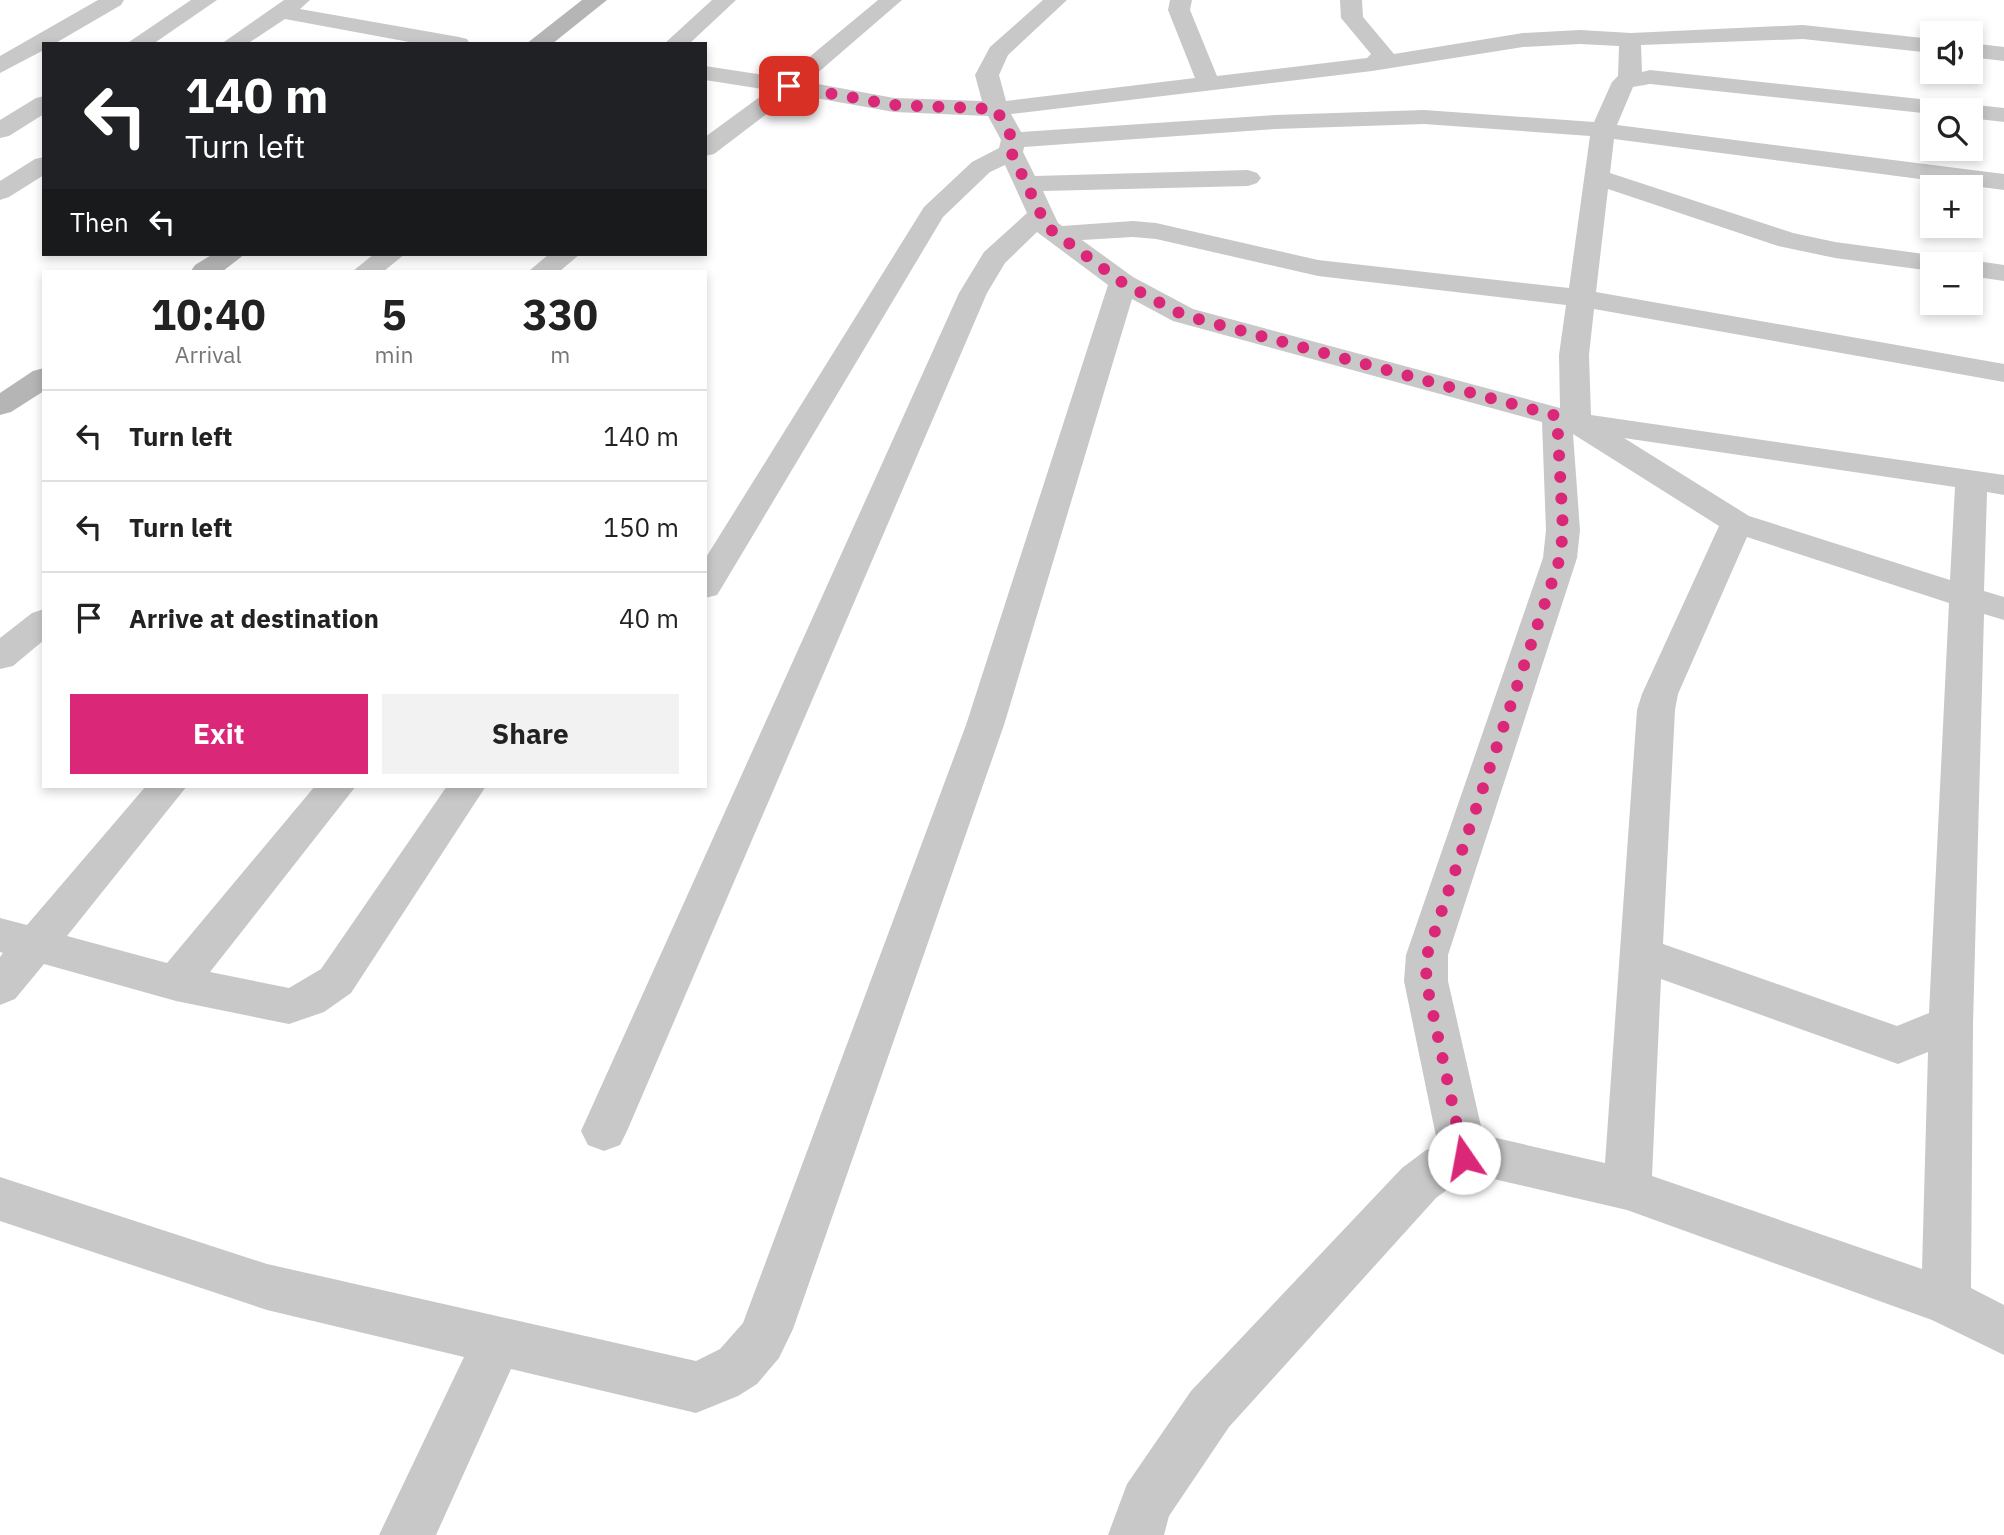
<!DOCTYPE html>
<meta charset="utf-8">
<style>
body{margin:0;font-family:"IBM Plex Sans",sans-serif;background:#f2f2f2;color:#222;height:100vh;display:flex;flex-direction:column;font-size:26px;white-space:nowrap}
*{box-sizing:border-box;margin:0}
p{font-size:23px;color:#767676}
.icon{flex:none;width:38px;height:38px;fill:none;stroke:currentColor;stroke-width:2;stroke-linecap:round;stroke-linejoin:round}
.map{position:relative;flex:1;overflow:hidden}
.sheet{position:absolute;left:42px;top:270px;width:665px;height:518px;display:flex;flex-direction:column;background:#fff;border-radius:0px;box-shadow:0 4px 10px #0003}
.sheet>*{flex:none}
.guide{position:absolute;left:42px;top:42px;width:665px;height:214px;border-radius:0px;box-shadow:0 4px 10px #0003;background:#202124;color:#fff;overflow:hidden}
.fabs{position:absolute;left:1920px;top:21px;display:grid;gap:14px}
.fabs a{display:grid;place-items:center;width:63px;height:63px;border-radius:0px;background:#fff;box-shadow:0 4px 10px #0003;font-size:35px}
.pin{position:absolute;display:grid;place-items:center;width:60px;height:60px;color:#fff;margin:-30px;border-radius:14px;box-shadow:0 4px 10px #0006}
.me{position:absolute;width:77px;margin:-38px;rotate:348deg;stroke-linejoin:round;filter:drop-shadow(0 0 5px #0008)}
.turn{display:flex;align-items:center;gap:24px;height:147px;padding:0 28px;font-size:32px}
.turn .icon{width:91px;height:91px;stroke-width:2.5}
.turn b{display:block;font-size:49px;line-height:60px}
.then{display:flex;align-items:center;height:66px;padding:0 28px;background:#0003;gap:14px;font-size:26px}
.eta{display:flex;justify-content:space-evenly;align-items:center;height:119px;text-align:center}
.eta b{font-size:42px;font-weight:800;line-height:49px}
.button{display:flex;gap:14px;margin-top:auto;padding:14px 28px}
.button a{flex:1;height:80px;border-radius:0px;background:#db2777;color:#fff;font-size:28px;font-weight:800;line-height:80px;text-align:center}
.button a+a{background:#f2f2f2;color:#222}
ul{padding:0;list-style:none}
li{display:flex;align-items:center;gap:21px;height:91px;padding:0 28px;border-top:2px solid #e0e0e0}
li div{flex:1}
li b{display:block;font-size:26px}
li em{font-style:normal}
.map>svg:first-child{display:block}
.lines{fill:none;stroke-linecap:round;stroke-linejoin:round}
.street{fill:#c8c8c8;fill-rule:evenodd}
.secondary{fill:#b5b5b5;fill-rule:evenodd}
.route{stroke:#db2777;stroke-width:12;stroke-dasharray:0 21.6}
</style>
<div class="map">
<svg width="2004" height="1535" viewBox="0 0 2004 1535">
<rect width="100%" height="100%" fill="#fff"/>
<g class="lines">
<g class="street">
<polygon points="98,0 124,0 121,5 54,44 44,44 44,50 0,73 0,56"/>
<polygon points="191,0 217,0 153,44 126,44"/>
<polygon points="284,0 310,0 300,9 459,37 467,39 470,44 420,44 285,19 247,44 221,44"/>
<polygon points="712,0 736,0 689,44 664,44"/>
<path d="M878,0H902L807,82L894,98L982,101L975,75L990,47L1043,0H1067L1008,55L999,75L1006,101L1195,78L1168,10L1170,0H1192L1190,10L1217,76L1367,58L1371,54L1341,18L1340,0H1362L1363,17L1394,54L1523,33L1580,30L1631,33L1803,25L1932,39V53L1803,39L1641,45L1642,72L1650,70L2004,108V122L1970,118V110H1932V114L1650,84L1633,87L1617,125L2004,174V190L1614,139L1610,173L1793,233L1835,242L1939,256L1949,258L1953,264H1932V271L1835,258L1778,246L1608,189L1596,292L2004,364V382L1594,309L1589,355L1591,415L2004,475V495L1987,492L1984,591L2004,597V620L1984,614L1973,1024L1971,1288L2004,1305V1355L1932,1320L1627,1210L1485,1177L1459,1181L1436,1198L1229,1427L1169,1516L1164,1535H1108L1127,1484L1191,1391L1402,1168L1426,1150L1438,1146L1404,981L1406,955L1543,558L1546,530L1542,422L1173,321L1132,299L1004,725L793,1329L779,1358L757,1384L738,1396L696,1413L511,1369L436,1535H379L464,1357L267,1310L0,1221V1177L267,1264L696,1361L720,1349L743,1323L966,725L1108,285L1037,232L1005,263L987,293L627,1131L620,1145L604,1151L588,1145L581,1131L959,293L984,252L1027,213L1005,165L990,172L943,217L722,587L717,595L705,598V559L924,207L972,162L999,148L1001,140L988,116L894,112L793,94L714,154L705,156V137L769,90L705,80V66L784,78ZM1580,44L1619,46L1618,76L1612,82L1594,122L1424,110L1275,115L1021,132L1011,114L1372,71L1523,47ZM1424,124L1590,136L1569,288L1318,260L1156,223L1133,221L1062,226L1058,223L1043,191L1248,186L1257,183L1261,178L1257,173L1248,170L1035,176L1023,152L1024,147L1275,129ZM1133,237L1156,239L1318,276L1566,305L1559,355L1560,408L1193,309L1133,277L1082,240ZM1573,434L1719,526L1642,694L1637,710L1605,1163L1483,1135L1448,981V955L1577,558L1580,530ZM1624,438L1955,487L1950,580L1749,516ZM1747,537L1949,603L1929,1013L1897,1026L1663,944L1675,710L1678,694ZM1661,979L1898,1064L1928,1052L1922,1269L1652,1176Z"/>
<polygon points="1970,43 2004,47 2004,61 1970,57"/>
<polygon points="44,96 44,114 9,136 0,138 0,120 36,98"/>
<polygon points="44,157 44,175 9,197 0,200 0,181 35,159"/>
<polygon points="374,254 405,254 384,271 353,271"/>
<polygon points="549,254 580,254 560,271 529,271"/>
<polygon points="1970,260 2004,265 2004,281 1970,276 1970,264 1959,264"/>
<polygon points="44,609 44,640 13,666 0,669 0,638 32,613"/>
<polygon points="146,786 187,786 67,936 167,963 315,786 356,786 210,972 289,988 321,969 447,786 486,786 351,993 324,1012 289,1024 176,1001 44,964 15,999 0,1005 0,957 3,953 0,952 0,918 27,925"/>
</g>
<g class="secondary">
<polygon points="582,0 607,0 552,44 526,44"/>
<polygon points="213,254 245,254 223,271 191,271 195,265"/>
<polygon points="44,368 44,391 11,412 0,415 0,393 33,371"/>
</g>
</g>
<g class="lines">
<polyline class="route" points="789,86 894,105 996,109 1013,140 1011,152 1047,227 1123,283 1183,315 1557,416 1563,530 1560,558 1427,955 1426,981 1464,1158"/>
</g>
</svg>
<div class="fabs">
<a><svg class="icon" aria-label="sound" viewBox="0 0 24 24"><path d="M4 9h4l5-4v14l-5-4H4zM17 9q2 3 0 6"/></svg></a>
<a><svg class="icon" aria-label="search" viewBox="0 0 24 24"><circle cx="10" cy="10" r="6"/><path d="M15 15l6 6"/></svg></a>
<a>+</a>
<a>−</a>
</div>
<div class="pin" style="left:789px;top:86px;background:#d93025"><svg class="icon" aria-label="arrive" viewBox="0 0 24 24"><path d="M6 21V4h12l-3 4 3 4H6"/></svg></div>
<svg class="me" style="left:1464px;top:1158px" viewBox="-20 -20 40 40"><circle r="19" fill="#fff"/><path d="M0-13L10 11 0 6-10 11z" fill="#db2777"/></svg>
<div class="guide">
<div class="turn"><svg class="icon" aria-label="left" viewBox="0 0 24 24"><path d="M17 20v-9H6M10 6l-5 5 5 5"/></svg><div><b>140 m</b>Turn left</div></div>
<div class="then">Then<svg class="icon" aria-label="left" viewBox="0 0 24 24"><path d="M17 20v-9H6M10 6l-5 5 5 5"/></svg></div>
</div>
<section class="sheet">
<div class="eta">
<div><b>10:40</b><p>Arrival</p></div>
<div><b>5</b><p>min</p></div>
<div><b>330</b><p>m</p></div>
</div>
<ul>
<li><svg class="icon" aria-label="left" viewBox="0 0 24 24"><path d="M17 20v-9H6M10 6l-5 5 5 5"/></svg><div><b>Turn left</b></div><em>140 m</em></li>
<li><svg class="icon" aria-label="left" viewBox="0 0 24 24"><path d="M17 20v-9H6M10 6l-5 5 5 5"/></svg><div><b>Turn left</b></div><em>150 m</em></li>
<li><svg class="icon" aria-label="arrive" viewBox="0 0 24 24"><path d="M6 21V4h12l-3 4 3 4H6"/></svg><div><b>Arrive at destination</b></div><em>40 m</em></li>
</ul>
<div class="button"><a>Exit</a><a>Share</a></div>
</section>
</div>
